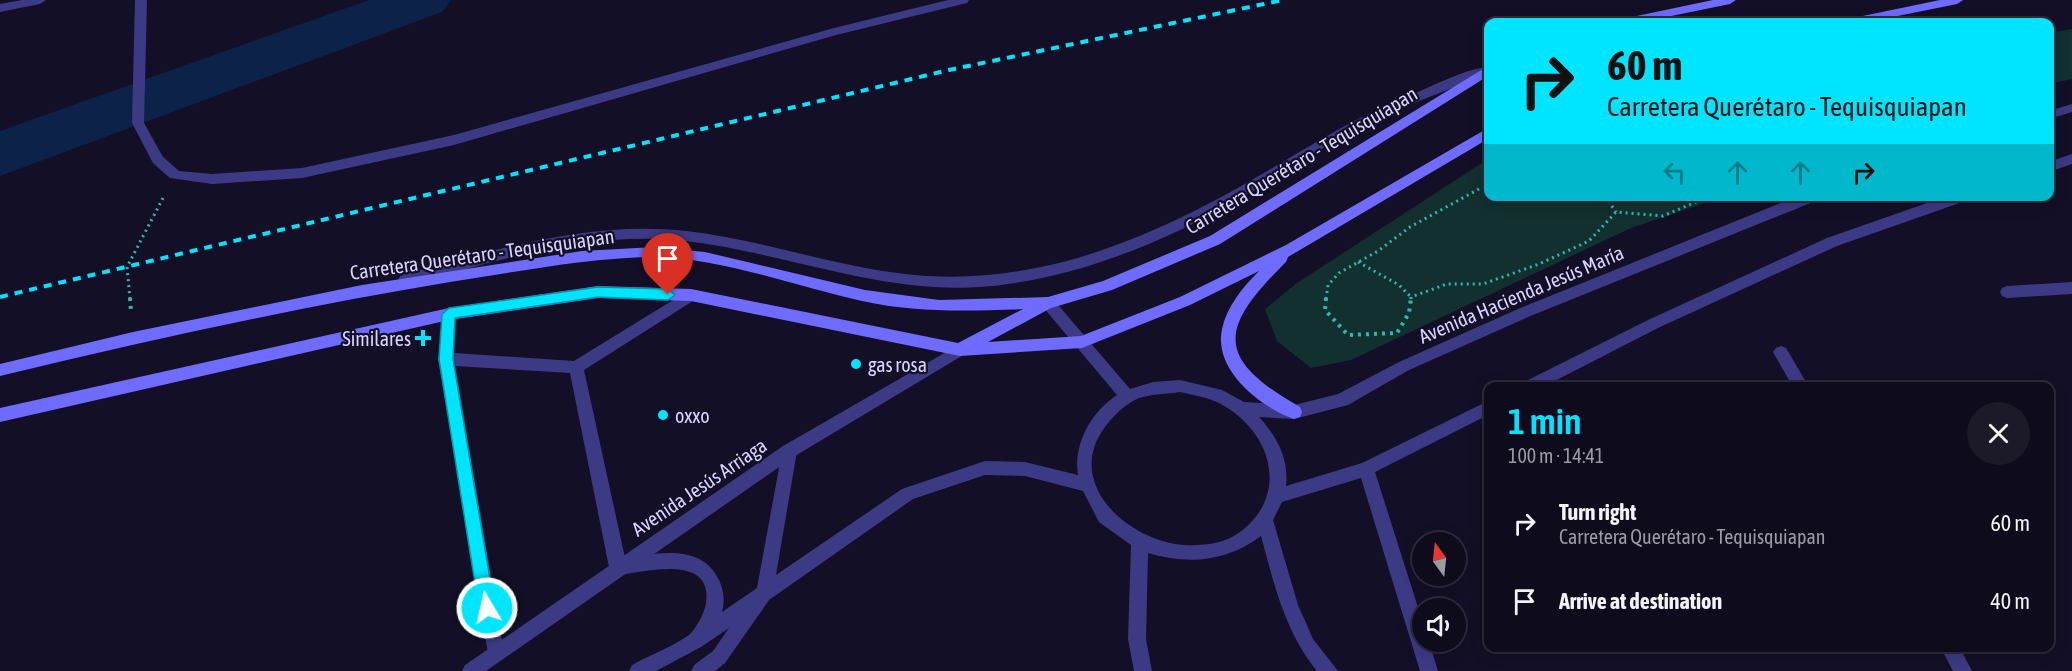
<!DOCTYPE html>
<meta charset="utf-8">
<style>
body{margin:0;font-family:"Asap Condensed",sans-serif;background:#1c1929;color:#f1f3f6;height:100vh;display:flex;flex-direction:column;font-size:22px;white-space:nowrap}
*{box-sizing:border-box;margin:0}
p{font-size:20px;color:#9b9ba3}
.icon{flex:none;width:33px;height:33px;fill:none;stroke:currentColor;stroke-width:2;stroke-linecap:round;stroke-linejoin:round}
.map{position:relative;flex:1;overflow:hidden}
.panel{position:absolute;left:1484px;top:382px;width:570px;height:270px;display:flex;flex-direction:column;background:#0e0b1c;border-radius:12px;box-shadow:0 3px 15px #0003,0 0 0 2px #2e2b3b}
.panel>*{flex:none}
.top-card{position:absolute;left:1484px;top:18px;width:570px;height:183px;border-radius:12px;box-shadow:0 3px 15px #0003,0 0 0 2px #2e2b3b;background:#00e5ff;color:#111;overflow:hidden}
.needle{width:39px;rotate:345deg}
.tools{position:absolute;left:1412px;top:532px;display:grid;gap:12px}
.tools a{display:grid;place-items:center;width:54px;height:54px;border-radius:50%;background:#0e0b1c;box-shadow:0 3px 15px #0003,0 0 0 2px #2e2b3b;font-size:30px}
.pin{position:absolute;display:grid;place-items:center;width:51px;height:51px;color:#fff;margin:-62px -26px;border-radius:50% 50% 50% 0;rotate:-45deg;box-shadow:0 0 6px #0007}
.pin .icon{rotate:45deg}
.me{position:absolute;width:66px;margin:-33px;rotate:351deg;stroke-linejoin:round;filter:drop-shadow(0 0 4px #0008)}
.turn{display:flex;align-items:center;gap:21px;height:126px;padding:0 24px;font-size:27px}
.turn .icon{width:78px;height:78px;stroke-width:2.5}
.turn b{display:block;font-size:42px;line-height:51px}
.lanes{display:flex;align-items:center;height:57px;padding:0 24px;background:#0003;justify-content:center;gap:30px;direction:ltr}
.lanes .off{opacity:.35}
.round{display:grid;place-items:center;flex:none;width:63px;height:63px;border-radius:32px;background:#1c1929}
.headline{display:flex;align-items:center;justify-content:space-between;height:102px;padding:0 24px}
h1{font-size:36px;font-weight:600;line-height:45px;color:#00e5ff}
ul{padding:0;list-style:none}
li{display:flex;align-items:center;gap:18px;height:78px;padding:0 24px}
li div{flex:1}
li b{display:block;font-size:22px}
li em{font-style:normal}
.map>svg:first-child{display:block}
.green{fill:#12302f}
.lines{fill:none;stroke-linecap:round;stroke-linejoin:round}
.river{fill:#0c2248;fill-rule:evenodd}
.path-far1{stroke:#2fb8b0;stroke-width:3;stroke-dasharray:2 4;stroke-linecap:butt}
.path{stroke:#2fb8b0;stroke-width:4;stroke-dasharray:3 5;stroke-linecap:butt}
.service{fill:#3d3a85;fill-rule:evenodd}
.minor{fill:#3d3a85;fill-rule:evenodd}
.tertiary{fill:#3d3a85;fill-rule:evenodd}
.secondary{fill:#6f6bff;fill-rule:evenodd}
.rail{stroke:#00e5ff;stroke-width:4;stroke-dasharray:8 7;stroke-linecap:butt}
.route{fill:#00e5ff;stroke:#0095a6;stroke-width:1.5}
.poi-dot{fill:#00e5ff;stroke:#130f26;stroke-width:2}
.labels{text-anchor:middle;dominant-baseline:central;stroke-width:4.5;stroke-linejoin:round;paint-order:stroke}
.street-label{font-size:20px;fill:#d9d4ff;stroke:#130f26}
.poi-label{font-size:20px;fill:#d9d4ff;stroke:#130f26;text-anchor:start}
</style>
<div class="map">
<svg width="2072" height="671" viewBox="0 0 2072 671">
<rect width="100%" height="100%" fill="#130f26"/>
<g class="green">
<polygon points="2072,29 2072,79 2049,84 2049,33"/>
<polygon points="1488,159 1488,196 1723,197 1631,228 1351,360 1311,368 1277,341 1265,309 1297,283"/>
</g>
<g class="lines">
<polygon class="river" points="369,0 451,0 442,12 0,176 0,131"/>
<g class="path-far1">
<polyline points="1605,196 1616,212"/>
<polyline points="1358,262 1399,285 1411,297"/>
<polyline points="130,299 127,267 164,196"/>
<polyline points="1326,299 1328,285 1339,273 1378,251 1410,227 1488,184"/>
<polyline points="1411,299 1411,297 1447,284 1483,284 1539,264 1589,241 1616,212 1663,216 1710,196"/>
</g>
<g class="path">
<polyline points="130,298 131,312"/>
<polyline points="1326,298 1325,310 1348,335 1397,333 1409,313 1411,298"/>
</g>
<polygon class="service" points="691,289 696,291 698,295 696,299 584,370 627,567 624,573 618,575 612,573 609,567 570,373 455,366 504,653 501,659 495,662 489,659 438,359 444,310 454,310 456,314 454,353 574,361"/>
<g class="minor">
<polygon points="22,0 46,0 40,4 0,12 0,4"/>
<polygon points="135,0 147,0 144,123 163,157 179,171 212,174 302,168 454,135 834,28 948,0 969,0 967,3 836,35 454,145 302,178 212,184 170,178 153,163 132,123"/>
<path d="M1488,67V75C1443,91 1398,108 1356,130C1315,151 1278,178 1238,200C1167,240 1088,273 1008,284C897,301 794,254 686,241C590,230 496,261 405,286L400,284L398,280L400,276L405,274C496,250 590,220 686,231C767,240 845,271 927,276C974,279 1019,273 1063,262C1120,247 1175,222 1227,194C1291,159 1349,118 1418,92C1439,83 1466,69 1488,67Z"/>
<polygon points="2072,104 2072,112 2049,119 2049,111"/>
<polygon points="2072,154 2072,164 2049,172 2049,162"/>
<path d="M1798,196H1820L1818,200L1528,317L1409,370L1348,405L1294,419L1259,417C1277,437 1289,458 1286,486L1362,463L1488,401V415L1375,472L1422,620V642H1429L1438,671H1420L1361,478L1282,502L1273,520L1298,605L1313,639L1338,671H1317C1285,632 1274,584 1261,536C1226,562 1189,565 1148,553L1146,639L1152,671H1134L1128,639L1131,545L1099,522L1083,491L1025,476L985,475L913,499L769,600L725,663L715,671H691L694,665L713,651L729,628L701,647L656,671H629L632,665C650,655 672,647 689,635C696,629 705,612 706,603C713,553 645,572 618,575L612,573L609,567L612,561C622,557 634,557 645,555C673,551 705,550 719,580C724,591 725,601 722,612L757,588L783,446L789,444L795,446L797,451L776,575L902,489L985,461L1025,462L1078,475C1073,444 1091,412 1117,395L1043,307L1041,303L1043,299H1053L1130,389L1153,382L1180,380L1222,390L1244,402L1294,405L1338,394L1399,362L1518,309ZM1180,392C1193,395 1207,397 1219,403C1271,430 1291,494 1240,532C1224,544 1203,546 1184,545C1128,541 1063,483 1105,427C1114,415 1125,404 1139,398C1152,394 1167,394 1180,392Z"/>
<polygon points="1947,196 1970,196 1968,200 1837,246 1658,328 1543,387 1521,387 1524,382 1648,320 1827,238"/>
<polygon points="2072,282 2072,294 2007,298 2002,296 2000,292 2002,288 2007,286"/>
<polygon points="1781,346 1786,348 1809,387 1793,387 1773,352 1776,348"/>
<polygon points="1941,648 1960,648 1972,671 1953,671"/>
</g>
<polygon class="tertiary" points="960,344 965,346 968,350 965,354 795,456 486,671 462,671 465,665 783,446"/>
<g class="secondary">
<polygon points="1713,0 1736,0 1730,4 1642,22 1621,22 1627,18"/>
<polygon points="1940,0 1963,0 1957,4 1868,22 1847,22 1853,18"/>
<path d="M1488,66V76L1220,244L1112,290L1051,308L988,342L1081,336L1180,297L1286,245L1488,128V139L1288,257L1286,262C1219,328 1214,358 1300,407L1302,412L1300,417L1294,419C1260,407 1213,370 1222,329C1227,306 1243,287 1259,271L1190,305L1082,348L960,356L691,301L598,298L449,320L0,422V408L449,308L598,286L691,289L958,343L1023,309C969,311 916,313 862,301C798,287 718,257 653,257C584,258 518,272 450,282C299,307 149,340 0,376V364L133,332L362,285L582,251L655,247L705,252L865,290L939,300L1048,297L1103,281L1210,236Z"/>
</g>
<polyline class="rail" points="0,297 949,70 1283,0"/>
</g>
<polygon class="route" points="598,287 668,289 675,295 668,300 598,297 455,318 453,359 495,608 493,613 487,616 481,613 479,608 439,359 442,314 449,308"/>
<g class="poi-dot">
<path d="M420 329h6v6h6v6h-6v6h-6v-6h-6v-6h6z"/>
<circle cx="856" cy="364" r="6"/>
<circle cx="663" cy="415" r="6"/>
</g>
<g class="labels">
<g class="street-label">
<text transform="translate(1301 160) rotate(-31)">Carretera Querétaro - Tequisquiapan</text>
<text transform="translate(482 254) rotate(-8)">Carretera Querétaro - Tequisquiapan</text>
<text transform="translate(1521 294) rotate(-23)">Avenida Hacienda Jesús María</text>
<text transform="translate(699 487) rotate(-34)">Avenida Jesús Arriaga</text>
</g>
<g class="poi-label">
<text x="411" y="338" text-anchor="end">Similares</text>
<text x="868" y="364">gas rosa</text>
<text x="675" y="415">oxxo</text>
</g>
</g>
</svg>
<div class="tools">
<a><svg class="needle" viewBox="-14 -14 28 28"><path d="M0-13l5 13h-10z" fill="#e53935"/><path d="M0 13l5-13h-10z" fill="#9b9ba3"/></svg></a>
<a><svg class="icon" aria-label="sound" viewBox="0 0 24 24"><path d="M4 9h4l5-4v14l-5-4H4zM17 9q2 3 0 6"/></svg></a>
</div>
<div class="pin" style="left:668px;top:295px;background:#d93025"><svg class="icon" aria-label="arrive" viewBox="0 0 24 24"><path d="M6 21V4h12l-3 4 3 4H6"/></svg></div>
<svg class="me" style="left:487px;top:608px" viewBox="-20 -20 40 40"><circle r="17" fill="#00e5ff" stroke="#fff" stroke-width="3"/><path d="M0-11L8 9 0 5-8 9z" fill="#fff"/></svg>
<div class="top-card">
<div class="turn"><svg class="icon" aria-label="right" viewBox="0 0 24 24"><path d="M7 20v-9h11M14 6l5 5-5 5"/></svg><div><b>60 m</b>Carretera Querétaro - Tequisquiapan</div></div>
<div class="lanes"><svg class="icon off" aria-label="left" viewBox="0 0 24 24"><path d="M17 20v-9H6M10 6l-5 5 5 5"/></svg><svg class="icon off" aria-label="ahead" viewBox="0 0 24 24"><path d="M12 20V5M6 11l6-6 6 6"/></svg><svg class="icon off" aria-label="ahead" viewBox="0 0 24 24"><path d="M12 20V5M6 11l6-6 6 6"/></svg><svg class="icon" aria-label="right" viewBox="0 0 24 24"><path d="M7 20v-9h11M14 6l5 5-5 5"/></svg></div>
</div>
<section class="panel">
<div class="headline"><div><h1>1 min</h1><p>100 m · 14:41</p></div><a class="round"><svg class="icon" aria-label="close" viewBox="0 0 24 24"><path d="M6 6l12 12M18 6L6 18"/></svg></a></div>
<ul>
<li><svg class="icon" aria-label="right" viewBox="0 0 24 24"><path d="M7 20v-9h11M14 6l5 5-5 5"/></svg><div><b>Turn right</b><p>Carretera Querétaro - Tequisquiapan</p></div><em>60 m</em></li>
<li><svg class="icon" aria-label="arrive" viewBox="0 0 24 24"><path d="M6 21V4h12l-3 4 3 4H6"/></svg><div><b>Arrive at destination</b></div><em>40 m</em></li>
</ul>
</section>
</div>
